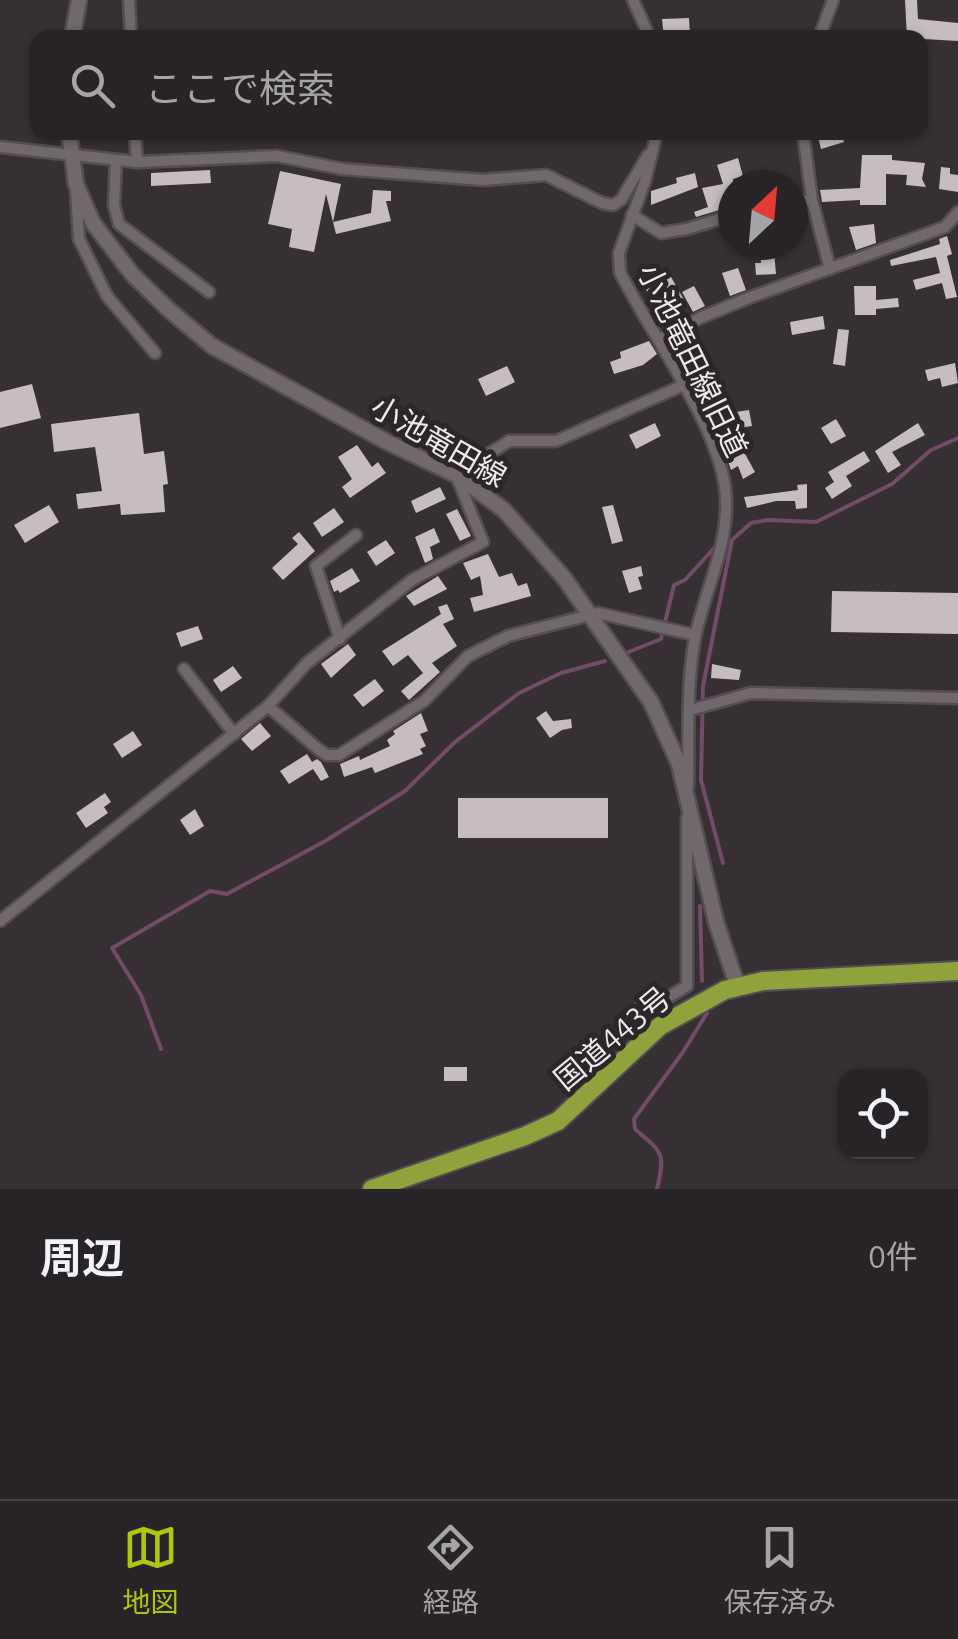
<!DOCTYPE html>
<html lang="ja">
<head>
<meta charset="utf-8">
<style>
	body { margin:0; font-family:Ubuntu,"Noto Sans JP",sans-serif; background:#342f32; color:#f1f3f6 }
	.controls { position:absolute; right:30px; bottom:30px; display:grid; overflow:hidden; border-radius:20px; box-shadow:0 2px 8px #0004 }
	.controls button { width:90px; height:90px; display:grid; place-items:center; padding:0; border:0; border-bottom:2px solid #444043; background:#282326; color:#f1f3f6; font:50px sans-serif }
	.compass { position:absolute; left:718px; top:170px; width:90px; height:90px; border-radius:50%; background:#282326; box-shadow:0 2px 8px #0004; rotate:26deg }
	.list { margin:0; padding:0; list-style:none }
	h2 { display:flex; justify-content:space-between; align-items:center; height:130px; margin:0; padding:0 40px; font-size:42px }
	h2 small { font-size:32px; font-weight:400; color:#a5a4a7 }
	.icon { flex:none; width:55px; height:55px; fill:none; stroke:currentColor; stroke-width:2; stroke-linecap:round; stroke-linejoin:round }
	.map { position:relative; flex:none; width:958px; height:1189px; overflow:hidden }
	.search { position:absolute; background:#282326; box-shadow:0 2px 8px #0004; left:30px; right:30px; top:30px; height:110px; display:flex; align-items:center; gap:25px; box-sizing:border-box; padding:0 35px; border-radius:20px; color:#a5a4a7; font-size:38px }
	.sheet { height:310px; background:#282326 }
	nav { display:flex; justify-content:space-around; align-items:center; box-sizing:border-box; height:140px; border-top:2px solid #444043; background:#282326; font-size:28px; color:#a5a4a7 }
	nav a { display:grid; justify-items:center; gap:5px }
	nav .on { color:#adc60f }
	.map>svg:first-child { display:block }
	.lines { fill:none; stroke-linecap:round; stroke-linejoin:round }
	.stream { stroke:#714b68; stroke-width:4 }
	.building { fill:#c6bdc3 }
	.street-casing { stroke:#534e51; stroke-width:15 }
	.secondary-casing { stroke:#534e51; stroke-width:19 }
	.highway-casing { stroke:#534e51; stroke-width:22 }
	.street { stroke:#70686d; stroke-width:10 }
	.secondary { stroke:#70686d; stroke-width:14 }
	.highway { stroke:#8fa23c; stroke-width:18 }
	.labels { text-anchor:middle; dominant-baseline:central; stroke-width:10; stroke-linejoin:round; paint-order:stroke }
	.street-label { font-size:30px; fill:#eee9ec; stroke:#2c2529 }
</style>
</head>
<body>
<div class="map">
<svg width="958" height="1189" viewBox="0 0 958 1189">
	<rect width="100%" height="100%" fill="#362f33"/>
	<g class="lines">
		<!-- stream -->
		<g class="stream">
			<polyline points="626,653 661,639 674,585 685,580 716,546"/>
			<polyline points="723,863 701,780 703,686 732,540 751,523 768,520 816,522 892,484 931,450 958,438"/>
			<polyline points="700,906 702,981"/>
			<polyline points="161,1049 141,995 112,948 210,891 227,894 327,840 405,791 455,742 519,693 561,673 605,661"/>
			<path d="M657,1189C666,1151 662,1153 635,1129L634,1119L683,1052L707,1013"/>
		</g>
	</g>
	<!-- building -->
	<g class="building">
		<polygon points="905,0 917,0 918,19 958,23 958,41 907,38"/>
		<polygon points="689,18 690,38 664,38 662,19"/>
		<polygon points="817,132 841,132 844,142 821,149"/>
		<polygon points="862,155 892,155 892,160 925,163 922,179 926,187 906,185 907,175 886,174 886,205 860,205 860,200 822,202 820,190 860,188"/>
		<polygon points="738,158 743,176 733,179 733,206 696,217 694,212 708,207 702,188 723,184 717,165"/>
		<polygon points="941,167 950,168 950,174 958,175 958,192 939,189"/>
		<polygon points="210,170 211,183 151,186 151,173"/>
		<polygon points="280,171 341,184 333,222 371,213 373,190 391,191 391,201 386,201 391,221 336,234 326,194 314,252 289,247 292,229 268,224"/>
		<polygon points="695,173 698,187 651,205 651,191 677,183 676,178"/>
		<polygon points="874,224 876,243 856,250 849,227"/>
		<polygon points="947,236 952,254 947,256 957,297 946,299 942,283 916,290 913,280 940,273 936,257 891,266 890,260 940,244 939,239"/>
		<polygon points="760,251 774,251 776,274 756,275 755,263 761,263"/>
		<polygon points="666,268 684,300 658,311 668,325 662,329 653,314 658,311 642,282"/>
		<polygon points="738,268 746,290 730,296 722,273"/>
		<polygon points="694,286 705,306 693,312 682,292"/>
		<polygon points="854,286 876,286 876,300 898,298 899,307 876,309 876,315 855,315"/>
		<polygon points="823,316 825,329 792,335 790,322"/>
		<polygon points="838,329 849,330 845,366 833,364"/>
		<polygon points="692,332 696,338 680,348 694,371 689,375 671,344"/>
		<polygon points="649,341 657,354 643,365 614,374 610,362 621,358 620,352"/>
		<polygon points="955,363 958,383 942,387 940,378 928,381 925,370"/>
		<polygon points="507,366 515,382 486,396 478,379"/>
		<polygon points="713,376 721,392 704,400 697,384"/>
		<polygon points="32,384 41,418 0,428 0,392"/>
		<polygon points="749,410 752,426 718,431 715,415"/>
		<polygon points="139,413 144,454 164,451 168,484 163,485 165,512 121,515 120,504 78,509 76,494 102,491 95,447 54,452 51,424"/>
		<polygon points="836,419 846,436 831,444 821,428"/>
		<polygon points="655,423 661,436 636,449 629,435"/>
		<polygon points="918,423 925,435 892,452 901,465 888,473 875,451"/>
		<polygon points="357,445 372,467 378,462 386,473 350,498 342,487 352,479 338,457"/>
		<polygon points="864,451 870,461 846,476 852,486 832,499 825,488 834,482 828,472"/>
		<polygon points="744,452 755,472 743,479 738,466 731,470 728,461"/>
		<polygon points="807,484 807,508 796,509 795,501 776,501 747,508 744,497 798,490 797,485"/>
		<polygon points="440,487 446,499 416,513 411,501"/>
		<polygon points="49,505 59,522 25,543 14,525"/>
		<polygon points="613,505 623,541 612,544 602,507"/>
		<polygon points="334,508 344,522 322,537 313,523"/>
		<polygon points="457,509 471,536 460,541 446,514"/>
		<polygon points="434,528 440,542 430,547 433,559 425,563 415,537"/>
		<polygon points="299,532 315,551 283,580 272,568 298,544 292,538"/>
		<polygon points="386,540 395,553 376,566 367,552"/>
		<polygon points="488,554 499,577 512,573 518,586 527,583 531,596 474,612 470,598 483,595 480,576 471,580 463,563"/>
		<polygon points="641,566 643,576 638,577 642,589 629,593 622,571"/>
		<polygon points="352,568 360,581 340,593 338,590 334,592 330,581"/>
		<polygon points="438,576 447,589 414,606 406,596"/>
		<polygon points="832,591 958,593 958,634 831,632"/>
		<polygon points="447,604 454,619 443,624 457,646 432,663 440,672 409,700 401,691 423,673 408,655 393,666 382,651 441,614 438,607"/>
		<polygon points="198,626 203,639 181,647 176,633"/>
		<polygon points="348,644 356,655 331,678 321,664"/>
		<polygon points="712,664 741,670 739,680 711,678"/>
		<polygon points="233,666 242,678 221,692 213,680"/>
		<polygon points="375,679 384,691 363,707 353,695"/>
		<polygon points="546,711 553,721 571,719 572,728 562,730 550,738 536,718"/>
		<polygon points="421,713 428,731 420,734 426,746 420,749 423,754 375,773 372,767 344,777 340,764 359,756 360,760 390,746 387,740 395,734 393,731"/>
		<polygon points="260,723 271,736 252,751 241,739"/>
		<polygon points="133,731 142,745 122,758 113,744"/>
		<polygon points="307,754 312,762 317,759 321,762 329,777 321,781 313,769 289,784 280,771"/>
		<polygon points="105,793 111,802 104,807 108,813 86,828 76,813"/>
		<rect x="458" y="798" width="150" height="40"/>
		<polygon points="195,809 204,826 190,835 180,820"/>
		<rect x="444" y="1067" width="23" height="14"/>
	</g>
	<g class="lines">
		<!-- street casing -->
		<g class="street-casing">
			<g id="street">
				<polyline points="129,0 131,38"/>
				<polyline points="633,0 650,38"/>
				<polyline points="819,38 833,0"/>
				<polyline points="135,132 137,162"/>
				<path d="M657,132L645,181L619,253L620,272C650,334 724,431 726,499C728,545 706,589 696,633C686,680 689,738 688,786"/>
				<polyline points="803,132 812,200 830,269"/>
				<polyline points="0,147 137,162 277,156 342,169 483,180 546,175 602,203 613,205 621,200 648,155"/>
				<polyline points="116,160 114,205 119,224 209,292"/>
				<polyline points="76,190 79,239 107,296 155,353"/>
				<polyline points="793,202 812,200"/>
				<polyline points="632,215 661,233 687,229 733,215"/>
				<polyline points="659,340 702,317 751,297 945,227 958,212"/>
				<polyline points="340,639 316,566 356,535"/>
				<polyline points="184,669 234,734"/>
				<polyline points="268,706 318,749 327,755 339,755 424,701 468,656 508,636 598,613 695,635"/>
				<polyline points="690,710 751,693 958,698"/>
				<polyline points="0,921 268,706 307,663 412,580 483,542 456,475 509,441 556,441 684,385"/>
				<polyline points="640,1007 654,1006 687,986 687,818"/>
			</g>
		</g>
		<!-- secondary casing -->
		<g class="secondary-casing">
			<g id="secondary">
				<polyline points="72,38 79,0"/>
				<polyline points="69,132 76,184 93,223 132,274 168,309 212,346 387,442 456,475 504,510 564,578 651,702 679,764 716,922 737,985"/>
			</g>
		</g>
		<!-- highway casing -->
		<g class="highway-casing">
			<polyline id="highway" points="372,1189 525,1136 558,1121 660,1026 725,990 763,981 958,971"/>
		</g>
		<!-- street -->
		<use href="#street" class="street"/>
		<!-- secondary -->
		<use href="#secondary" class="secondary"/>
		<!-- highway -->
		<use href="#highway" class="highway"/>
	</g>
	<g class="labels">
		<!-- street labels -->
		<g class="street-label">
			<text transform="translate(693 360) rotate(64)">小池竜田線旧道</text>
			<text transform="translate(439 441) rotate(30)">小池竜田線</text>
			<text transform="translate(612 1038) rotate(-40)">国道443号</text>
		</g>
	</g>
</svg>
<div class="controls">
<button><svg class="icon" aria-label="locate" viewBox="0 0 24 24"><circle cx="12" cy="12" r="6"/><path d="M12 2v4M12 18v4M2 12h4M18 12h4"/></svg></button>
</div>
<svg class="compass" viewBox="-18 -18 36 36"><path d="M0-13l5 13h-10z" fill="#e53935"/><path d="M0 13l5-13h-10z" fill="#a5a4a7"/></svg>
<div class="search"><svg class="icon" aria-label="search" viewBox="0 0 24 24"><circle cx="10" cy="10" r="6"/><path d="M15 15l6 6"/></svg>ここで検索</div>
</div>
<section class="sheet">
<h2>周辺<small>0件</small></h2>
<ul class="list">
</ul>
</section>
<nav>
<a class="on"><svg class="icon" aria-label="map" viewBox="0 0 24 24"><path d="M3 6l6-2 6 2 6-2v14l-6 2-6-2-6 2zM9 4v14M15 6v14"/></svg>地図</a>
<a><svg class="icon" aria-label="directions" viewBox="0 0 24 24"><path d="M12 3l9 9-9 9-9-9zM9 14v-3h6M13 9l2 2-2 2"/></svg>経路</a>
<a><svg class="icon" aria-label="saved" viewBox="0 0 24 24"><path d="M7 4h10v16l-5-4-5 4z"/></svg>保存済み</a>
</nav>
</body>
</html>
